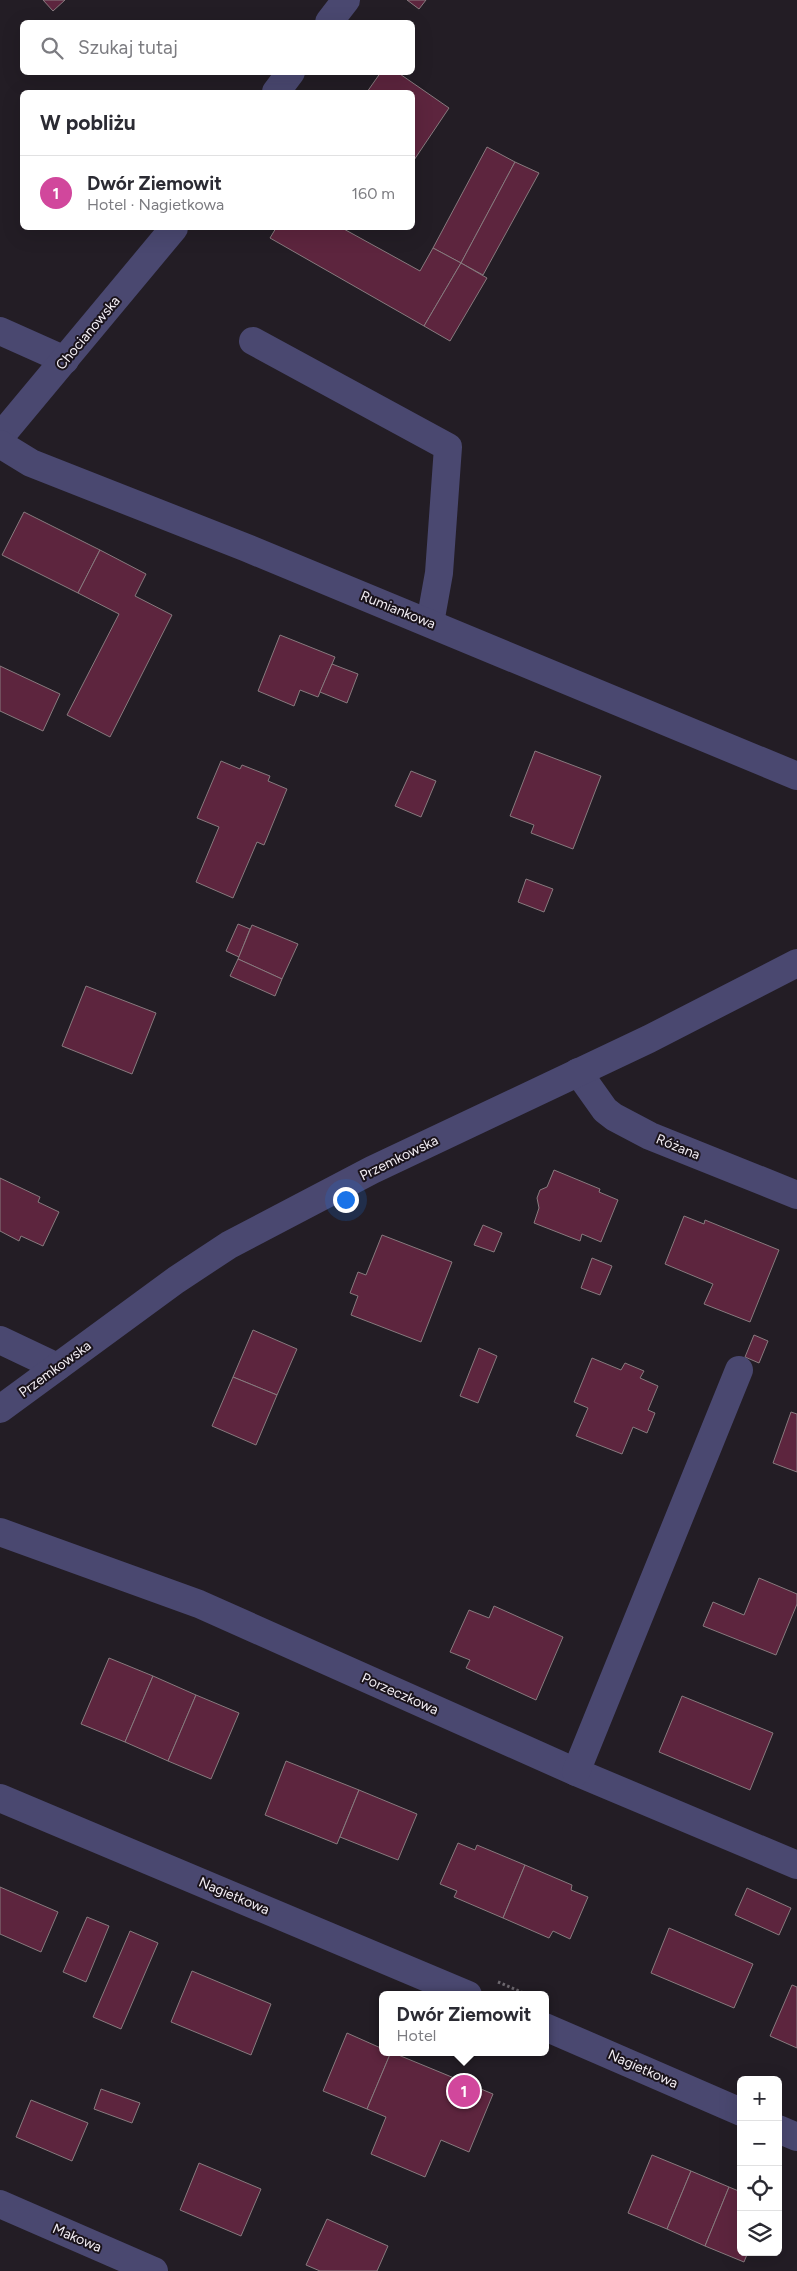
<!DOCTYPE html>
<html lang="pl">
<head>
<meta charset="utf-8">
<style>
	body { margin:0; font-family:Figtree,sans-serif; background:#f2f2f3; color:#2b2b33 }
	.controls { position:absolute; right:15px; bottom:15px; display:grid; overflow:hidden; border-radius:8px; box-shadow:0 5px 20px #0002 }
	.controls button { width:45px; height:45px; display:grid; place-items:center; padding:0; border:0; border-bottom:1px solid #e1e1e2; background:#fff; color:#2b2b33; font:25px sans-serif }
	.you { position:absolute; left:345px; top:1199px; width:18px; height:18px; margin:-12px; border:4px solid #fff; border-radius:50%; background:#1a73e8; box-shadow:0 0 0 8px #1a73e833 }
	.badge { display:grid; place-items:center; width:32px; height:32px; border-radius:50%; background:#0f766e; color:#fff; font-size:16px; font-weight:700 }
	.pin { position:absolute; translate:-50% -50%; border:2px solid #fff; box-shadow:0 1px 5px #0006 }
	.popup { position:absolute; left:379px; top:1991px; width:170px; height:65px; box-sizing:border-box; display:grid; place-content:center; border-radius:8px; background:#fff; filter:drop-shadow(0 1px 4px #0005); font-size:16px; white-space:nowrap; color:#7c7c81 }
	.popup b { font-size:19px; color:#2b2b33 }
	.popup::after { content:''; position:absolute; left:50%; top:100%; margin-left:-10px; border:10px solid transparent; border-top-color:#fff }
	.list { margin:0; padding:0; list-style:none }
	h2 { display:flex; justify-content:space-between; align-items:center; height:65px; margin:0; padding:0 20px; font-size:21px }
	h2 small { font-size:16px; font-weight:400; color:#7c7c81 }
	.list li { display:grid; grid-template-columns:32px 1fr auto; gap:15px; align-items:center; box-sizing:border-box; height:75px; padding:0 20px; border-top:1px solid #e1e1e2 }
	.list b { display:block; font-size:19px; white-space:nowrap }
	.list p { margin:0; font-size:16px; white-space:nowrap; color:#7c7c81 }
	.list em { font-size:16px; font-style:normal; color:#7c7c81 }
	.icon { flex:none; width:28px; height:28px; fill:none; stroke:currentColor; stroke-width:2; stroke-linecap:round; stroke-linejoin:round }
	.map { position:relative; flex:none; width:797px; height:2271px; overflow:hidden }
	.search { position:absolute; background:#fff; box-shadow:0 5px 20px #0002; left:20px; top:20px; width:395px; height:55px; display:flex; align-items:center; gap:12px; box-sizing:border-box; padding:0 18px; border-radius:8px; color:#7c7c81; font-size:19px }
	.panel { position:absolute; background:#fff; box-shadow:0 5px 20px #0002; left:20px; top:90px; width:395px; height:140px; border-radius:8px }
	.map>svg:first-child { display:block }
	.building { fill:#5d253e; stroke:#877a7e }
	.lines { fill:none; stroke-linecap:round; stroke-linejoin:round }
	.path { stroke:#6e6970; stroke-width:3; stroke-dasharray:2.5 2.5; stroke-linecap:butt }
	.minor { stroke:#4a4870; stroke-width:28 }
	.labels { text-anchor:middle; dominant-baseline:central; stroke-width:4; stroke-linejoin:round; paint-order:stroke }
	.street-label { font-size:14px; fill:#f3eef4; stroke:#1a131b }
</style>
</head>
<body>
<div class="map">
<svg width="797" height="2271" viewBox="0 0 797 2271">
	<rect width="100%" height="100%" fill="#231d25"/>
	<!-- building -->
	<g class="building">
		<polygon points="43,0 65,0 53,11"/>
		<polygon points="407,0 426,0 419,9"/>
		<polygon points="381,72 397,72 449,108 412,163 412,92 367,92"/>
		<polygon points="487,147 515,162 461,263 433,248"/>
		<polygon points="515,162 539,173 483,275 461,263"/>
		<polygon points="276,228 342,228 420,271 433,248 461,263 424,326 270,238"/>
		<polygon points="461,263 487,278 450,341 424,326"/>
		<polygon points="24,512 100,550 78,593 2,555"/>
		<polygon points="100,550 146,574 135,596 172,615 110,737 67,715 119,614 78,593"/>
		<polygon points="280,635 335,657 318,697 300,690 294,706 258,691"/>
		<polygon points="332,664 358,674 347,703 320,692"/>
		<polygon points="0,666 60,694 43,731 0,711"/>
		<polygon points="535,751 601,776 573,849 531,833 534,825 510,816"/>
		<polygon points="221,761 240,769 242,765 270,776 268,781 287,789 264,845 257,842 233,898 196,882 219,827 197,818"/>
		<polygon points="411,771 436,781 421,817 395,806"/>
		<polygon points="526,879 553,889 544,912 518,902"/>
		<polygon points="238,924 250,929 239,957 226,951"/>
		<polygon points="252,925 298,944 282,979 238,959"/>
		<polygon points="238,959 282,979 275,996 230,976"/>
		<polygon points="86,986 156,1013 132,1074 62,1046"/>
		<polygon points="554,1170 600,1189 599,1192 618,1200 601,1242 582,1234 580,1241 534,1223 539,1208 537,1198 540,1190 547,1187"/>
		<polygon points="0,1178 40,1197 38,1202 59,1212 43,1246 21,1236 19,1241 0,1231"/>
		<polygon points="684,1216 704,1224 705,1220 779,1250 750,1322 704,1304 713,1284 665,1264"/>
		<polygon points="483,1225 502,1233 494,1252 474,1245"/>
		<polygon points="382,1235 452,1262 421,1342 351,1315 358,1296 350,1293 358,1272 366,1275"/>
		<polygon points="592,1258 612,1266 600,1295 581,1288"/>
		<polygon points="253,1330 297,1349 277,1395 233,1377"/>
		<polygon points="754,1335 768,1341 759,1363 745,1357"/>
		<polygon points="479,1348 497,1356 478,1403 460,1396"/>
		<polygon points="592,1358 621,1370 625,1363 644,1371 640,1378 658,1386 648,1410 655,1413 647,1433 633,1427 622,1454 576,1436 588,1408 574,1402"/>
		<polygon points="233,1377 277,1395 256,1445 212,1426"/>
		<polygon points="791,1412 797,1414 797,1472 773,1463"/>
		<polygon points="759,1578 797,1594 797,1604 776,1655 703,1626 713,1602 744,1615"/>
		<polygon points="494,1606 563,1637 536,1700 466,1668 470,1660 450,1652 469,1610 489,1618"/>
		<polygon points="109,1658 153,1676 125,1742 81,1724"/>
		<polygon points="153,1676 196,1695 168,1761 125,1742"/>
		<polygon points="196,1695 239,1713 211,1779 168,1761"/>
		<polygon points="682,1696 773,1733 750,1790 659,1752"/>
		<polygon points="286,1761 359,1790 337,1844 265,1815"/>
		<polygon points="359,1790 417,1814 398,1860 340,1837"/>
		<polygon points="458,1843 475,1850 477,1845 525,1865 503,1918 454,1897 457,1891 440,1884"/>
		<polygon points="525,1865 572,1885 571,1890 588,1897 570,1939 553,1931 549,1938 503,1918"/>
		<polygon points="0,1887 58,1912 41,1952 0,1934"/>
		<polygon points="747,1888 791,1908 779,1935 735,1915"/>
		<polygon points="87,1917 109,1926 86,1982 63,1972"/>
		<polygon points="669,1928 753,1964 734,2008 651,1973"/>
		<polygon points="130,1931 158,1943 121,2029 93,2017"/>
		<polygon points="192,1971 271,2004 251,2055 171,2022"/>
		<polygon points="792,1985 797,1987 797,2048 770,2036"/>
		<polygon points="347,2033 383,2049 383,2052 391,2052 367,2109 323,2091"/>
		<polygon points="391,2052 493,2094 469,2152 441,2140 425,2177 371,2154 386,2117 367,2109"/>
		<polygon points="101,2089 140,2103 132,2123 94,2109"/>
		<polygon points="31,2100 88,2123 72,2161 16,2137"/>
		<polygon points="652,2155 691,2171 667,2229 628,2213"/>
		<polygon points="199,2163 261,2189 241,2236 180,2210"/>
		<polygon points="691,2171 729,2187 705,2246 667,2229"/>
		<polygon points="729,2187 741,2192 741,2252 748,2252 744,2262 705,2246"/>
		<polygon points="327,2219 388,2246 377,2271 320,2271 306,2265"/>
	</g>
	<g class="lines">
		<!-- path -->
		<polyline class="path" points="498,1982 528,1995"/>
		<!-- minor -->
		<g class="minor">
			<polyline points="329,22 346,0"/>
			<polyline points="276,92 291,72"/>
			<polyline points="0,331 65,360"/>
			<polyline points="253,341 448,447 439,573 430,623"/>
			<polyline points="0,437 174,228"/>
			<polyline points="0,444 31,463 247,548 797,776"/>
			<polyline points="578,1072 605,1110 614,1117 650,1136 797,1195"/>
			<polyline points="0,1340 57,1367"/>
			<polyline points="0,1409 176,1280 229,1245 372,1170 649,1039 797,963"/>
			<polyline points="0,1532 199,1604 576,1772 797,1865"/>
			<polyline points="576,1772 739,1370"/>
			<polyline points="0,1798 468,1995"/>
			<polyline points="545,2027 741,2112"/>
			<polyline points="778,2129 797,2137"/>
			<polyline points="0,2204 154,2271"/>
		</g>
	</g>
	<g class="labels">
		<!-- street labels -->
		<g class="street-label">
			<text transform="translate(88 333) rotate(-50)">Chocianowska</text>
			<text transform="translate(398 610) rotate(22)">Rumiankowa</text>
			<text transform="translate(678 1147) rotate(22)">Różana</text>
			<text transform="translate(399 1158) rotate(-26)">Przemkowska</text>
			<text transform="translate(55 1369) rotate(-36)">Przemkowska</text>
			<text transform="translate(400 1694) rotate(24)">Porzeczkowa</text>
			<text transform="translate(234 1896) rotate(23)">Nagietkowa</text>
			<text transform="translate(643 2069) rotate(24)">Nagietkowa</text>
			<text transform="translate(77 2238) rotate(23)">Makowa</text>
		</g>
	</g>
</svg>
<div class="controls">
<button>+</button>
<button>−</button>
<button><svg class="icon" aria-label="locate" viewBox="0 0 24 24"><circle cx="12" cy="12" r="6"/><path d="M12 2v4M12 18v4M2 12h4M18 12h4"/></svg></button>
<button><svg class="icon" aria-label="layers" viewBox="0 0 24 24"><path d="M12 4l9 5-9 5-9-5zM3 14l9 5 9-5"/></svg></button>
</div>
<div class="you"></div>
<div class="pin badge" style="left:464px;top:2091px;background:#d1479c">1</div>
<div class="popup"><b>Dwór Ziemowit</b>Hotel</div>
<div class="search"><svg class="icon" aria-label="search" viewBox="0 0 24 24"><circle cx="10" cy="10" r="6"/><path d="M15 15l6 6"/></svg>Szukaj tutaj</div>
<section class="panel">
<h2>W pobliżu<small></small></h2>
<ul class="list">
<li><span class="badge" style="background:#d1479c">1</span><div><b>Dwór Ziemowit</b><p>Hotel · Nagietkowa</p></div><em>160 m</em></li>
</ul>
</section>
</div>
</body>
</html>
